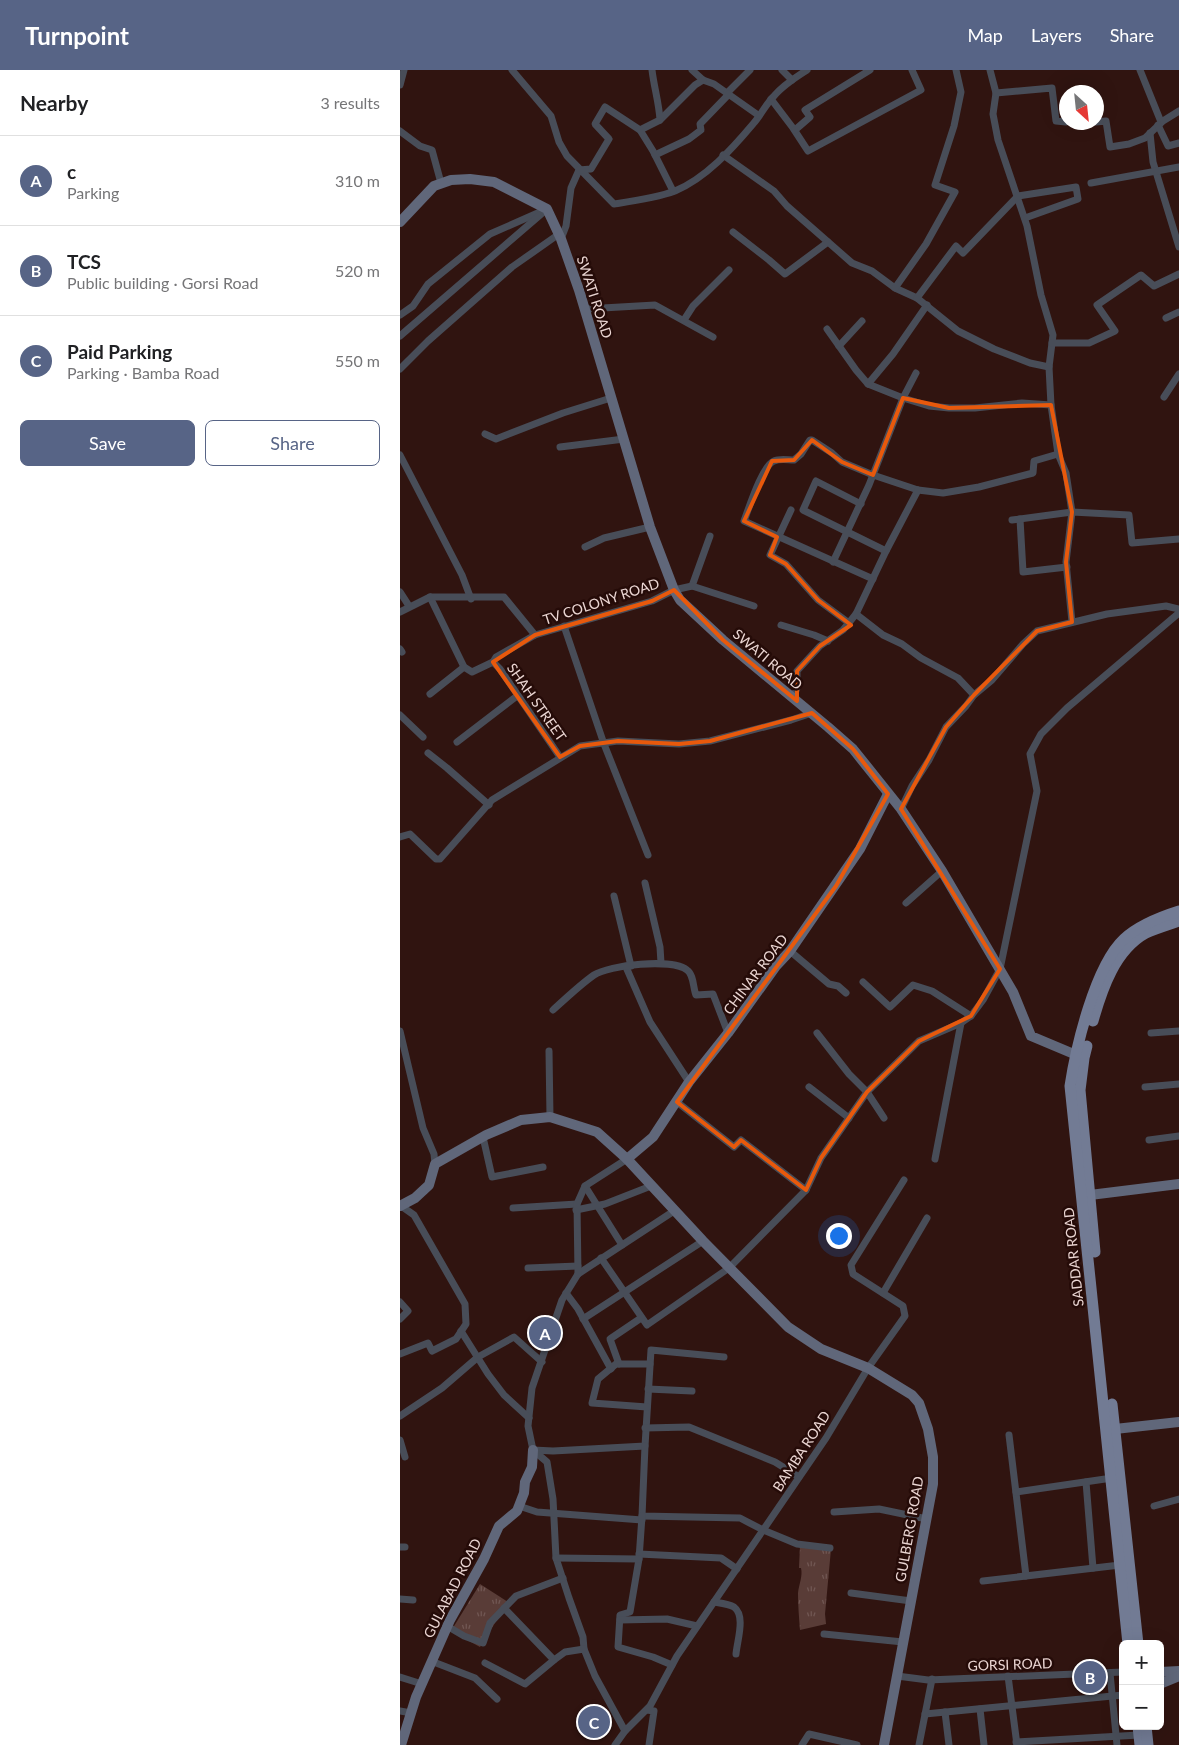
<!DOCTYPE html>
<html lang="en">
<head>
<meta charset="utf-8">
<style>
	body { margin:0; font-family:Lato,sans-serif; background:#f2f2f2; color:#202124 }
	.controls { position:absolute; right:15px; bottom:15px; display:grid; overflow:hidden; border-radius:8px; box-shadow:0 5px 20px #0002 }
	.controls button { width:45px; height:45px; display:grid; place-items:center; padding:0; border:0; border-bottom:1px solid #e0e0e0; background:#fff; color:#202124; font:25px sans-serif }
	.compass { position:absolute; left:659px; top:15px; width:45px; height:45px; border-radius:50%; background:#fff; box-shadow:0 5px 20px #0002; rotate:153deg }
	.you { position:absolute; left:438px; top:1165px; width:18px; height:18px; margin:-12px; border:4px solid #fff; border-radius:50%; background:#1a73e8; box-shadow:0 0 0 8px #1a73e833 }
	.badge { display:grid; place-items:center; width:32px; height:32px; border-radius:50%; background:#576486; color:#fff; font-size:16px; font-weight:700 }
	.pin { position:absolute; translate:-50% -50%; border:2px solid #fff; box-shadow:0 1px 5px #0006 }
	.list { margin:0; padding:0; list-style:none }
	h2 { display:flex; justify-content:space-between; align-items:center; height:65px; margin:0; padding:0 20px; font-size:21px }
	h2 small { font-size:16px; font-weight:400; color:#757577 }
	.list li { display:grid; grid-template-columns:32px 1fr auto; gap:15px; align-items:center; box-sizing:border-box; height:90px; padding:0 20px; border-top:1px solid #e0e0e0 }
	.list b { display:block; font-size:19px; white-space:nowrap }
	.list p { margin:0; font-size:16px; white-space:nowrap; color:#757577 }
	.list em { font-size:16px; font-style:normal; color:#757577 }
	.actions { display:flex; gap:10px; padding:15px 20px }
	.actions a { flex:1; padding:11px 0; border:1px solid #576486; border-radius:8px; text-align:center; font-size:18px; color:#576486 }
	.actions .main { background:#576486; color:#fff }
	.map { position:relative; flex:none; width:779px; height:1675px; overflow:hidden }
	header { display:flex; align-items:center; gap:30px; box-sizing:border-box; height:70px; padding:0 25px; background:#576486; color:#fff }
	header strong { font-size:24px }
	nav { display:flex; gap:28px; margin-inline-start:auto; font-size:18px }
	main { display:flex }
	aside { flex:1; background:#fff }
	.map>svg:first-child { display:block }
	.grass { fill:url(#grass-tufts) }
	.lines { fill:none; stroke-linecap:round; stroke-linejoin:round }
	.street { stroke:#484d58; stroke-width:7 }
	.secondary { stroke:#60677a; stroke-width:10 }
	.primary { stroke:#727b94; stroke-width:11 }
	.marked { fill:none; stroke:#e8590c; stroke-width:4; stroke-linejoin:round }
	.labels { text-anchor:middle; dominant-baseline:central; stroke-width:5; stroke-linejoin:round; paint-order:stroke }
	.street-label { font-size:14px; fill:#ebd6d3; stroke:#250b08 }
</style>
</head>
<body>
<header>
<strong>Turnpoint</strong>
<nav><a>Map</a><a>Layers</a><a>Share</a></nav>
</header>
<main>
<aside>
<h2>Nearby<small>3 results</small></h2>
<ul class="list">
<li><span class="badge">A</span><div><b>c</b><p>Parking</p></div><em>310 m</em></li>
<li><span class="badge">B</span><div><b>TCS</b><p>Public building · Gorsi Road</p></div><em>520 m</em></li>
<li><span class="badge">C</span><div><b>Paid Parking</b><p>Parking · Bamba Road</p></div><em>550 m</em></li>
</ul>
<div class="actions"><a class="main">Save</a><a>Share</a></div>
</aside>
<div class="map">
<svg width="779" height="1675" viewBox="0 0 779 1675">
	<defs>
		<pattern id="grass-tufts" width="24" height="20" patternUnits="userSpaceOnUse" patternTransform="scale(1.25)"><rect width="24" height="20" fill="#593c37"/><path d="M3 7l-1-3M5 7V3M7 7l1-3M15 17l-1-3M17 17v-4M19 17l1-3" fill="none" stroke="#715753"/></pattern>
	</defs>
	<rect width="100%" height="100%" fill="#301410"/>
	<!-- grass -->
	<g class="grass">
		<path d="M400,1476L431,1479L425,1544L426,1554L400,1560C399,1548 398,1535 398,1523C399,1514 403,1506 401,1498H399Z"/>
		<polygon points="80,1514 108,1532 80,1577 51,1561"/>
	</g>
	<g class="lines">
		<!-- street -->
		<g class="street">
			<path d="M112,0L151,46L159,72L167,86L214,134C234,131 256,128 275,121C306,108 332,79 353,54C361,45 366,34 374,26C383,15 396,7 407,0"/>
			<polyline points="292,0 303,10 314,14 358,45"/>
			<polyline points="382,0 392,10"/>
			<polyline points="590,0 596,23 593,44 598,70 627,156 641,225 653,265 649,297 651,335 658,384 666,403 672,442 666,492 672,552"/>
			<polyline points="740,0 761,52"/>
			<polyline points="0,15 4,0"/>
			<polyline points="327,23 350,0"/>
			<polyline points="596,23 652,18 656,51 666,52"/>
			<polyline points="371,29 393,58 408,81 521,20 512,0"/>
			<polyline points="260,50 295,15 303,10"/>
			<polyline points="680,52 682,52"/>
			<polyline points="696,52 706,51 710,77 729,74 745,68 763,51 779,41"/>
			<polyline points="758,55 768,76 779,73"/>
			<path d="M240,60L260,50C259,33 254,17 252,0"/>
			<polyline points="395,60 410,47 405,40 470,0"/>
			<polyline points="0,61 20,76 32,80 41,113"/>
			<polyline points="750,63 753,92 779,177"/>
			<polyline points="255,85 289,69 301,60 300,54 329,24"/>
			<polyline points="323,85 374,121 387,136 452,193 472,201 495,218 517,228 558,261 594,279 630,293 649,297"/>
			<polyline points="691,113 779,97"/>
			<polyline points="333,162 369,190 385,204 428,172"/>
			<polyline points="161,169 166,156 171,118 179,100 191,99 209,69 195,54 205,37 240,60 253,81 273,121"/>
			<polyline points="495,218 526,174 555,122 535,115 554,56 561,22 556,0"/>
			<polyline points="517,228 556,176 563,183 618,126 676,117 678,129 625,148"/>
			<polyline points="185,239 255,235 313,267"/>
			<polyline points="0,245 13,236 28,214 90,164 140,142"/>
			<polyline points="766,248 779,242"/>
			<polyline points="284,250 293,236 329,200"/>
			<polyline points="427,259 456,300 468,314 503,328 529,336 549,338 575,338 622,333 651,335"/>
			<polyline points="0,266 147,139"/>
			<polyline points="652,273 689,273 715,261 697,235 741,205 754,216 779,204"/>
			<polyline points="439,276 462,251"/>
			<polyline points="0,299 28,271 112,197 159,164"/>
			<polyline points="468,314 493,284 527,235"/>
			<polyline points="764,327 779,304"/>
			<polyline points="85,364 96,369 163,343 211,328"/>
			<polyline points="160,377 224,369"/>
			<polyline points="0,385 62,505 71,529"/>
			<polyline points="461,434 416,411 403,440 486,481"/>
			<polyline points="391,440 370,485 386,494 418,530 449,553"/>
			<polyline points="620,449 623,502 667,497"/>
			<polyline points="612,450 672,442 729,445 732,473 779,469"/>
			<polyline points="185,477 204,468 250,457"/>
			<polyline points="433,492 469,415 503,328 516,303"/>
			<path d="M473,509L344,451C349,438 362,396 374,391C380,388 388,390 394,390L401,384L410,370H412L432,383L442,392L473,405L518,420L543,423L579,417L633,403L634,391L658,384"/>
			<polyline points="292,516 310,466"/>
			<polyline points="0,522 9,536"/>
			<polyline points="30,527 64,597 72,602 93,592 96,587 135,565 252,531 274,520 292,516 354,536"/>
			<polyline points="0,542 30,527 104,527 135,565"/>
			<polyline points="456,544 483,565 502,574 521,588 558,608 574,625"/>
			<polyline points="381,555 414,565 428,571"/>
			<polyline points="164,556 204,674 248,785"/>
			<polyline points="0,579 2,582"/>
			<polyline points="93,592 100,599 160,687"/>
			<polyline points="30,624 64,597"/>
			<polyline points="393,628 397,618 397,601 420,576 443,560 456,544 486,481 518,420"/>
			<polyline points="0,645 23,667"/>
			<polyline points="57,672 117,626"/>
			<polyline points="28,683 47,698 89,735"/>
			<polyline points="501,739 512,716 529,690 546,657 566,636 574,625 592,610 623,574 637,561 707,544 766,536 779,539"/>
			<polyline points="0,767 10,764 36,789 40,789 92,730 180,676 218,671 279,674 310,671 391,650 412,643"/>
			<polyline points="245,813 260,877 261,893"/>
			<polyline points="214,826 231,896"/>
			<polyline points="506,833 542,801"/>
			<polyline points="390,881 429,914 438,916 446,923"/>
			<polyline points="226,897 250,952 289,1012"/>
			<polyline points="463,912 490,937 513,915 532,921 571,946"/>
			<path d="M153,940C165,929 181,914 194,905C209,895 272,888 287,900C294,905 293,918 296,925L313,924L328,963"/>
			<polyline points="0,961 23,1058 34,1084 35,1094"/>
			<polyline points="417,963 449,1004 467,1022 484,1048"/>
			<polyline points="751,963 779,961"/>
			<polyline points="149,981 150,1047"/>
			<polyline points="409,1017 449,1048"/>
			<polyline points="745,1017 779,1014"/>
			<polyline points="277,1032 334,1077 341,1070 406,1120"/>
			<polyline points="83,1067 92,1107 143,1097"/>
			<polyline points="749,1070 779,1066"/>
			<polyline points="535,1089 561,953"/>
			<polyline points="185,1116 222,1175"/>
			<polyline points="113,1138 177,1134"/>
			<polyline points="176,1140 205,1134 251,1116"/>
			<polyline points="274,1141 178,1204 162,1230 132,1318 128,1356 133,1380 153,1381 245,1376 251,1280 324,1287"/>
			<polyline points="201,1188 247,1255 329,1198 406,1120 421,1088 467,1022 519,971 561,953 571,946 583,930 600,899 637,721 630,684 641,664 667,638 779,543"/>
			<polyline points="128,1198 178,1196"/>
			<polyline points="178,1204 177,1134 185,1116 227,1089"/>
			<polyline points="166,1223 178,1239 211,1299"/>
			<polyline points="483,1223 527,1148"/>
			<polyline points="0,1232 8,1241 0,1249"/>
			<polyline points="183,1249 303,1171"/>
			<polyline points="61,1261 88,1304 104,1325 129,1348"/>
			<polyline points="0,1284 28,1273 32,1281 56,1269 66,1254 65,1234 14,1145 1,1136"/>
			<polyline points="219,1294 210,1269 241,1248"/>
			<polyline points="248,1319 292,1321"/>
			<polyline points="247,1337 192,1333 198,1309 216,1294 250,1294"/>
			<polyline points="0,1346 42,1318 78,1287 114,1267 142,1292"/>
			<polyline points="245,1358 289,1357 375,1392 399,1407"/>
			<polyline points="609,1365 626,1506"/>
			<polyline points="0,1370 5,1387"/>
			<polyline points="245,1376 242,1446 340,1448 363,1460 397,1474 430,1478"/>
			<polyline points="133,1380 147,1392 153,1429 156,1488 169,1528 183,1567 184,1579 195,1606 225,1661"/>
			<polyline points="686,1412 693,1498"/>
			<polyline points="616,1422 712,1408"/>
			<polyline points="119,1436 137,1442 242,1450"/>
			<polyline points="754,1436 779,1429"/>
			<polyline points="434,1442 479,1439 527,1449"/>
			<polyline points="242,1446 239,1489 230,1542 220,1545 218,1577 253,1587 272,1595"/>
			<polyline points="0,1477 5,1477"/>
			<polyline points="239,1484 321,1488 337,1499"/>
			<polyline points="156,1488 239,1489"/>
			<polyline points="583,1511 720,1495"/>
			<polyline points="451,1523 511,1531"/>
			<polyline points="0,1529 13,1530"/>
			<path d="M314,1532C320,1533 329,1534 334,1537C346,1546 337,1571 336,1584"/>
			<polyline points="104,1538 154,1590 165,1582 184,1579"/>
			<polyline points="220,1550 267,1549 297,1556"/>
			<polyline points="47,1556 64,1566 83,1573 90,1553 116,1526 163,1508"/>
			<polyline points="424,1564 503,1572"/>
			<polyline points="31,1591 75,1608 97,1629"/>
			<polyline points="85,1593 125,1614 154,1590"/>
			<polyline points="710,1603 717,1675"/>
			<polyline points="497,1606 528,1610 723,1602"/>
			<polyline points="608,1606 617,1675"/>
			<polyline points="0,1607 22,1614"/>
			<polyline points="580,1639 584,1675"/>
			<polyline points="247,1640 254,1641 249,1675"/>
			<polyline points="0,1641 11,1643"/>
			<polyline points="545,1642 549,1675"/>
			<polyline points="525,1644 723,1625"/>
			<polyline points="616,1672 739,1665"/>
			<polyline points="215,1675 225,1661 250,1636 277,1586 426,1368 468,1298 505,1246 503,1236 453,1204 451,1195 504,1110"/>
			<polyline points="402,1675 409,1664 457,1675"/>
			<polyline points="519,1675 532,1609"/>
		</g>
		<!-- secondary -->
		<g class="secondary">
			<polyline points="0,152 34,116 51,110 70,109 94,112 147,139 161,169 179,220 250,457 274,520 280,530 323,570 428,657 453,679 501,739 542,801 613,922 631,966 681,987"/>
			<polyline points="227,1089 253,1067 289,1012 328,963 376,896 390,881 460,779 488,724"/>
			<polyline points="690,1125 779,1114"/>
			<polyline points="0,1136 15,1128 29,1115 35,1094 86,1065 121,1050 150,1047 197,1062 227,1089 303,1171 388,1257 421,1279 468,1298 512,1325 519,1333 528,1359 533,1387 533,1414 484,1675"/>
			<polyline points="715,1359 779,1352"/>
			<polyline points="760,1602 779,1601"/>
			<polyline points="760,1614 779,1606"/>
			<polyline points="1,1675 16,1627 50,1550 84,1489 99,1456 117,1441 124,1423 125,1412 132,1397 133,1380"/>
		</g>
		<!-- primary -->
		<g class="primary">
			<path d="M693,951C702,919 715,880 746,863C757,858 768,855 779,851"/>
			<polyline points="687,976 684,988 680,1020 695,1182"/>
			<polyline points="712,1334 738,1574"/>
			<path d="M728,1574L670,1016C676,977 695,896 724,869C739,855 760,847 779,841"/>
			<polyline points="738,1656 740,1675"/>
			<polyline points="746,1656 748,1675"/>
		</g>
	</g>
	<!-- marked area -->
	<path class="marked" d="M503,328L549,338L651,335L672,442L666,492L672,552L637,561L574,625L546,657L501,739L600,899L571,946L519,971L467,1022L421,1088L406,1120L341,1070L334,1077L277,1032L436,816L488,724L453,679L412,643L310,671L279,674L218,671L180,676L160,687L93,592L135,565L252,531L274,520L323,570L397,631V601L420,576L451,555L418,530L386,494L370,485L377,467L344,451L372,391L394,390L412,370L442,392L473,405Z"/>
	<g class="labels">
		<!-- street labels -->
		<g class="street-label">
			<text transform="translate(195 227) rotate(72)">SWATI ROAD</text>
			<text transform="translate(201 531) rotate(-18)">TV COLONY ROAD</text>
			<text transform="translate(368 589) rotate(40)">SWATI ROAD</text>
			<text transform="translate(137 632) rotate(55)">SHAH STREET</text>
			<text transform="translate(355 904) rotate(-53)">CHINAR ROAD</text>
			<text transform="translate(673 1187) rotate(-96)">SADDAR ROAD</text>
			<text transform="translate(401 1381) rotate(-57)">BAMBA ROAD</text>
			<text transform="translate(509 1459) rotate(-80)">GULBERG ROAD</text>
			<text transform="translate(52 1518) rotate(-63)">GULABAD ROAD</text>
			<text transform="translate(610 1594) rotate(-2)">GORSI ROAD</text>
		</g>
	</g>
</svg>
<div class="controls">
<button>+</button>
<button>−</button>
</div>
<svg class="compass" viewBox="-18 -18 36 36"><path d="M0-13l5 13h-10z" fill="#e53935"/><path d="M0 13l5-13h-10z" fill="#757577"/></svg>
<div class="you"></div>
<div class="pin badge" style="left:145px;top:1263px">A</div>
<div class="pin badge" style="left:690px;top:1607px">B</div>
<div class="pin badge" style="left:194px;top:1652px">C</div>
</div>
</main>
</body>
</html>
